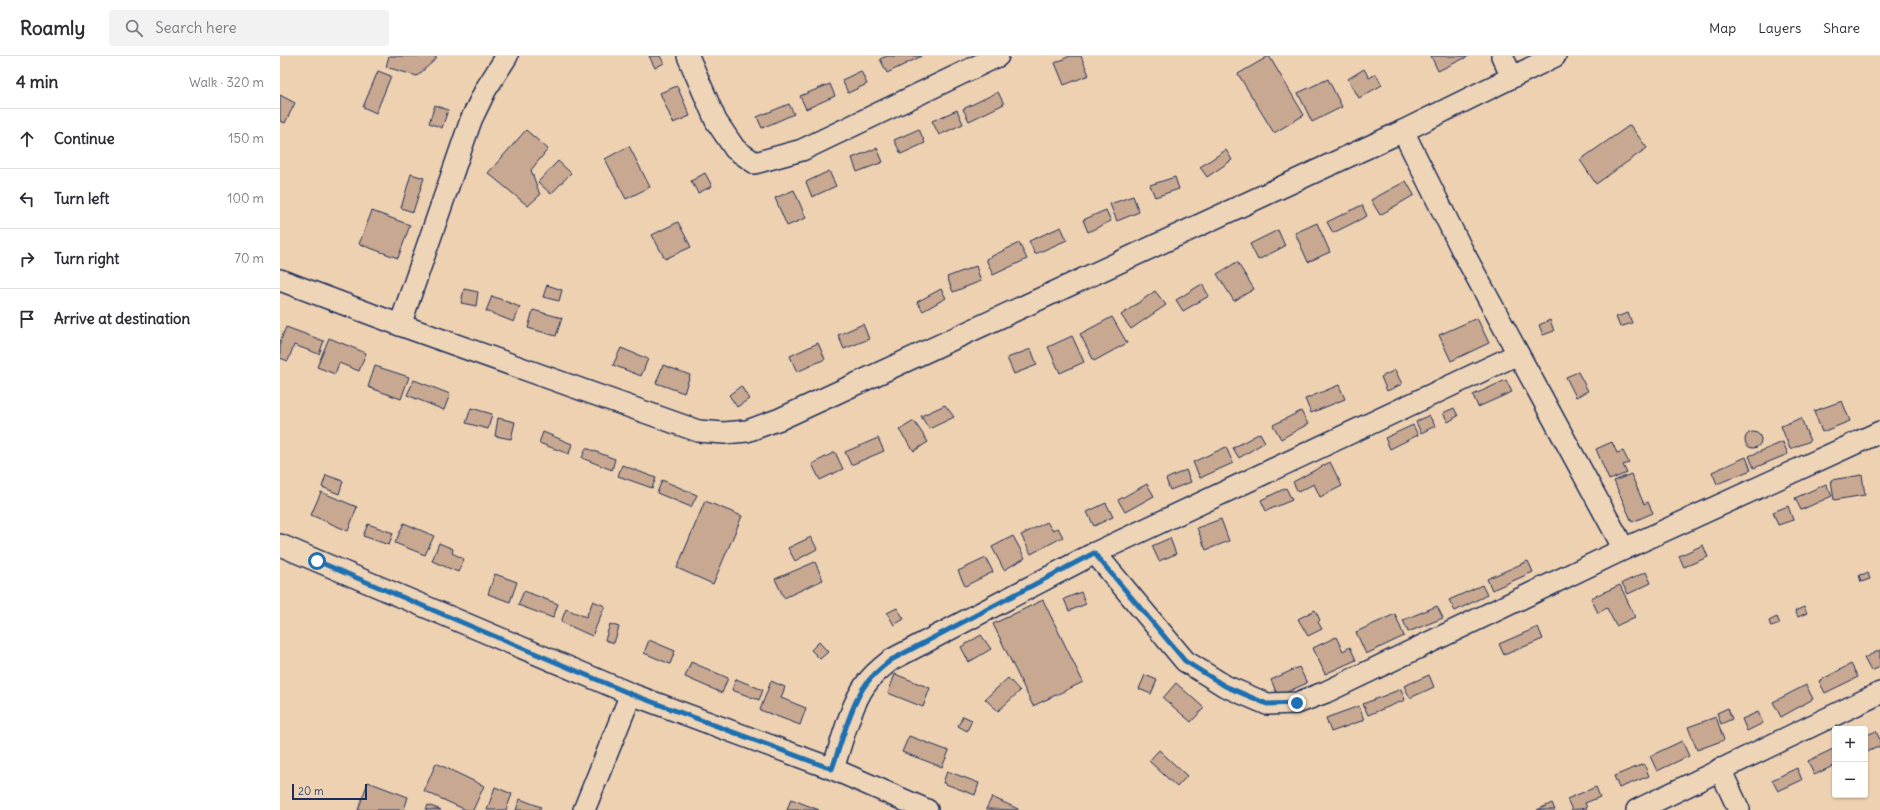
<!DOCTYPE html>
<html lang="en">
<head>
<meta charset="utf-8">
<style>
	body { margin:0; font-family:Delius,sans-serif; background:#f2f2f3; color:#2b2b33 }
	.controls { position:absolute; right:12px; bottom:12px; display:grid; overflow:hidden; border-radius:4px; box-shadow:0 1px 3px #0004 }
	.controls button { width:36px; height:36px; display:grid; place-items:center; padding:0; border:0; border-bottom:1px solid #e1e1e2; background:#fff; color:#2b2b33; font:20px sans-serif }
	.scale { position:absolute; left:12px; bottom:10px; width:75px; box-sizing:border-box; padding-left:4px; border:2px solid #1b2f5e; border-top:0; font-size:11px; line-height:14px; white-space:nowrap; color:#1b2f5e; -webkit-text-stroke:3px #efd5b7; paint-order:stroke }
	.stop { position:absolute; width:12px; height:12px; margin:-9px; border:3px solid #1f6fb2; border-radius:50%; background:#fff }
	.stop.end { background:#1f6fb2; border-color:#fff; box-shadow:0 1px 4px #0008 }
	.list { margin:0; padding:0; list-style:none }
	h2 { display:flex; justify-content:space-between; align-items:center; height:52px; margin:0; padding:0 16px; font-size:17px }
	h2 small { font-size:13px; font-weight:400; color:#7c7c81 }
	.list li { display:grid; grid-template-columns:26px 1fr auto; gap:12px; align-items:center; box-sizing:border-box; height:60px; padding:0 16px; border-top:1px solid #e1e1e2 }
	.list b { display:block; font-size:15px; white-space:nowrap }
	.list em { font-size:13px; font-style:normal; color:#7c7c81 }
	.icon { flex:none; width:22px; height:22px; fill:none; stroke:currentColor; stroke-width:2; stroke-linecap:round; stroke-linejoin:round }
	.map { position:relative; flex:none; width:1600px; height:754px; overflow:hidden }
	header { display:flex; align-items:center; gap:24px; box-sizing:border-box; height:56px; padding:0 20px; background:#fff; border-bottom:1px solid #e1e1e2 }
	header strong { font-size:19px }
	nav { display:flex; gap:22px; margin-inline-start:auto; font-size:14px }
	.search { width:280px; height:36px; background:#f2f2f3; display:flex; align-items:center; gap:10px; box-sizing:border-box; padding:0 14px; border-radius:4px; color:#7c7c81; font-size:15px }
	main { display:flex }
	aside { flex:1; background:#fff }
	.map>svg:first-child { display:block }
	.building { fill:#c8a890; stroke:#1b2f5e }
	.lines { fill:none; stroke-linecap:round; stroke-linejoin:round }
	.street-casing { stroke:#1b2f5e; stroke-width:24 }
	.street { stroke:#efd5b7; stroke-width:21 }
	.route { stroke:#1f6fb2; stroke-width:5 }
</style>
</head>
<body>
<header>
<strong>Roamly</strong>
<div class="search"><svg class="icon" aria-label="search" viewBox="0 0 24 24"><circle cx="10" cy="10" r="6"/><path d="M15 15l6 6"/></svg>Search here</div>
<nav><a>Map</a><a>Layers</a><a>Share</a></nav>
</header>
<main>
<aside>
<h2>4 min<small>Walk · 320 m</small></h2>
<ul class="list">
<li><svg class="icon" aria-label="ahead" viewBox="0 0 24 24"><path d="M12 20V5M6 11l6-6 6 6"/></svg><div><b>Continue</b></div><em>150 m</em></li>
<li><svg class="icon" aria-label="left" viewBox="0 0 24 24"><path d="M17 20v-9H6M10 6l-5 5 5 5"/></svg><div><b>Turn left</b></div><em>100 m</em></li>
<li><svg class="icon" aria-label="right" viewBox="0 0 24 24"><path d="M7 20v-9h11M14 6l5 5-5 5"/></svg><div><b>Turn right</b></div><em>70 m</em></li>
<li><svg class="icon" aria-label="arrive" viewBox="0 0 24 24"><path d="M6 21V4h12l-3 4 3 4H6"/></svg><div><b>Arrive at destination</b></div></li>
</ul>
</aside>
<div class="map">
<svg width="1600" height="754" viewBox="0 0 1600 754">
	<rect width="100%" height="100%" fill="#eed1b1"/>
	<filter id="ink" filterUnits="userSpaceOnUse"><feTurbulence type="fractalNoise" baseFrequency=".025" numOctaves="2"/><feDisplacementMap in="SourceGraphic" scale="8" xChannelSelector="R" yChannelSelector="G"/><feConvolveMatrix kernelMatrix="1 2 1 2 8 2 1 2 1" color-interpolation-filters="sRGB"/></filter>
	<g filter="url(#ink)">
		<!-- building -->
		<g class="building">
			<polygon points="109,0 156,0 156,3 137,20 106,11"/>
			<polygon points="369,0 380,0 384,7 375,12"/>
			<polygon points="607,0 642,0 607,17 600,3"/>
			<polygon points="790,0 801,0 809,19 784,29 775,7"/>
			<polygon points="989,0 1024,59 994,77 958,18"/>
			<polygon points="1151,0 1189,0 1158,15"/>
			<polygon points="1084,13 1089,22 1096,18 1102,29 1079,42 1068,23"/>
			<polygon points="98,15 111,20 96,57 83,51"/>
			<polygon points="581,15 587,28 568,37 562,24"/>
			<polygon points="1048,23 1062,51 1032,66 1018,37"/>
			<polygon points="550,28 555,40 526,53 520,40"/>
			<polygon points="397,30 410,60 393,67 380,37"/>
			<polygon points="718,36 724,48 689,65 683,53"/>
			<polygon points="0,39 15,47 5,67 0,65"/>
			<polygon points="509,48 514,58 482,72 477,61"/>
			<polygon points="155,49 168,54 162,72 149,67"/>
			<polygon points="677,54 683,68 659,79 652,65"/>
			<polygon points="1350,69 1367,92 1316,128 1300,104"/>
			<polygon points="639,73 645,87 621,98 614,84"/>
			<polygon points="246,74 268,93 251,114 260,139 248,150 208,117"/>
			<polygon points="349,90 370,131 346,143 325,103"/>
			<polygon points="597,92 603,106 577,116 572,102"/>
			<polygon points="946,94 952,104 927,121 920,111"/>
			<polygon points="278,105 291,117 271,138 258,126"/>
			<polygon points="549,115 556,130 532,141 526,126"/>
			<polygon points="425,117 432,130 418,137 411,125"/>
			<polygon points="131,118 144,122 133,156 121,152"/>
			<polygon points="895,121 899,133 875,141 870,129"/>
			<polygon points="1126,125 1134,139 1100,159 1091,144"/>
			<polygon points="514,134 526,162 507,170 495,142"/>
			<polygon points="853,140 859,156 837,165 830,148"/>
			<polygon points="1082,149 1087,160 1053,177 1047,166"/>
			<polygon points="826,154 831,165 808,176 803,164"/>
			<polygon points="92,155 130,169 118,202 79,188"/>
			<polygon points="398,166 411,191 385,203 372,179"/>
			<polygon points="1037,167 1050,196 1028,206 1015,177"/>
			<polygon points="781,171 787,184 755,198 749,185"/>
			<polygon points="998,174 1005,190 978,204 970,188"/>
			<polygon points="739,187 747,203 713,219 706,203"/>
			<polygon points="957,206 974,233 954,245 937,218"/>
			<polygon points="696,210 701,225 673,236 667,221"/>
			<polygon points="922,228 929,240 903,255 896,244"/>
			<polygon points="267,229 282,234 279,245 263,241"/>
			<polygon points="184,233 198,236 196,250 181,247"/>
			<polygon points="661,233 666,242 643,255 637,246"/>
			<polygon points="875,235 886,249 851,273 841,259"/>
			<polygon points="212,240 240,251 234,266 206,255"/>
			<polygon points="253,254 282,262 276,280 248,272"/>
			<polygon points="1348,257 1352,267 1340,271 1336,261"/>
			<polygon points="832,261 847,287 814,305 800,278"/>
			<polygon points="1197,262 1209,287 1171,305 1159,279"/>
			<polygon points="1270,264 1274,275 1263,279 1259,269"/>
			<polygon points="583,268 589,283 564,293 558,279"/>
			<polygon points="6,271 44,285 39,298 14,289 8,305 0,302 0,286"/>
			<polygon points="792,280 804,306 780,317 768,291"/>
			<polygon points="49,282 86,297 79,315 59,307 55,318 37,311"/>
			<polygon points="538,287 545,303 517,316 510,300"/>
			<polygon points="341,292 368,303 361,320 333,309"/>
			<polygon points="751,293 757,309 734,318 727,302"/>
			<polygon points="383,309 410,319 404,337 376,327"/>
			<polygon points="95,310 129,321 121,343 88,331"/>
			<polygon points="1115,314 1122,328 1107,335 1101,321"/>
			<polygon points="1298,316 1308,335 1296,341 1286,321"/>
			<polygon points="134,324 170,338 164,354 127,339"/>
			<polygon points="1226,324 1232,336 1198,351 1193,339"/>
			<polygon points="1059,329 1065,343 1031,357 1025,343"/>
			<polygon points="461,330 469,343 457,351 449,339"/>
			<polygon points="1562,345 1570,365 1542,376 1534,355"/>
			<polygon points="665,349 674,361 649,373 641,360"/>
			<polygon points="191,352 212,358 208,373 186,367"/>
			<polygon points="1174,352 1178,360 1168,366 1163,357"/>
			<polygon points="1021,355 1028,368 1001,383 993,369"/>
			<polygon points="1149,359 1155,370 1141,377 1136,366"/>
			<polygon points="218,362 235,366 231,383 215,380"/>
			<polygon points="1521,362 1530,385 1510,393 1501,370"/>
			<polygon points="634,365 648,386 634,395 619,374"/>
			<polygon points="1133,369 1138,379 1110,393 1105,382"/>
			<polygon points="263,376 292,388 289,398 259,387"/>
			<circle cx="1473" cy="384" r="8"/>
			<polygon points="980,377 985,386 959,402 953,392"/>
			<polygon points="598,382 604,395 571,409 565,396"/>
			<polygon points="1332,386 1337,397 1343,395 1349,407 1343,409 1347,417 1329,424 1316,393"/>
			<polygon points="1503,386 1508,398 1474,412 1469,400"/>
			<polygon points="946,391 953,407 920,422 913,406"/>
			<polygon points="306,392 335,403 332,414 302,402"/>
			<polygon points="555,396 563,413 540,424 532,408"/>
			<polygon points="1466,401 1471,414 1437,428 1432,416"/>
			<polygon points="1050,406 1062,430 1040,441 1034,428 1018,436 1013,426"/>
			<polygon points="342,409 376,422 372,432 338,420"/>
			<polygon points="906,414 911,426 890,434 886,423"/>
			<polygon points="1351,418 1364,448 1368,446 1373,457 1352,466 1334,425"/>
			<polygon points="46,419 63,425 59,438 42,431"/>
			<polygon points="1582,419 1585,439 1554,444 1551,424"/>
			<polygon points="382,424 417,439 411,451 377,437"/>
			<polygon points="867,428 874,440 845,456 838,444"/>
			<polygon points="1546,428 1552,440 1521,454 1515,442"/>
			<polygon points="1006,432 1012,444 986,455 981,444"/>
			<polygon points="41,436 77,451 68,475 31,459"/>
			<polygon points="425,445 462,460 433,528 397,512"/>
			<polygon points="826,447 833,461 814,470 807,456"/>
			<polygon points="1508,450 1513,464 1498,469 1493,456"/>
			<polygon points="941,463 949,485 926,494 917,472"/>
			<polygon points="767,466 772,474 778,472 783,481 751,498 741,479"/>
			<polygon points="124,467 154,480 145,499 115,487"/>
			<polygon points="88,468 113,477 109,489 83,480"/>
			<polygon points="733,480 745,502 724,514 712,491"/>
			<polygon points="531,481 537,493 515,505 508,492"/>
			<polygon points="890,482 896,498 879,505 872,490"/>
			<polygon points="159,487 173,493 172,497 184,503 178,516 152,505"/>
			<polygon points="1423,489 1428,501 1404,511 1399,500"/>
			<polygon points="706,502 713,516 685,530 678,515"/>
			<polygon points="1248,505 1253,516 1212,534 1207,523"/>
			<polygon points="535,506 543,524 504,542 495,523"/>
			<polygon points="1366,516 1371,527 1348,538 1342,527"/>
			<polygon points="1588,517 1590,523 1581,526 1579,519"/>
			<polygon points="215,518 237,526 230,546 208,538"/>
			<polygon points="1202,529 1207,539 1175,555 1169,544"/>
			<polygon points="1340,529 1355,561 1336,570 1327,552 1318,557 1311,542"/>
			<polygon points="244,535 278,548 273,562 238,549"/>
			<polygon points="801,536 806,548 789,555 784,543"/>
			<polygon points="763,544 803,626 753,650 713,568"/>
			<polygon points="313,545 325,550 312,580 281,566 286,553 306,561"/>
			<polygon points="1157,550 1163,562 1128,576 1123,564"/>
			<polygon points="1524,551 1527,557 1518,561 1515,555"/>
			<polygon points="617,552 624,563 614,569 607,557"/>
			<polygon points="1035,554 1040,564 1038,566 1042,573 1028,580 1018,563"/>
			<polygon points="1115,558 1124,580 1086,598 1076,576"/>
			<polygon points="1497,561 1500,568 1491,571 1489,565"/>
			<polygon points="330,568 339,571 334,587 325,584"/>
			<polygon points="1258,571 1263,583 1224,599 1219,588"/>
			<polygon points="701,579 711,593 689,606 681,591"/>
			<polygon points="1056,581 1063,595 1070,591 1076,604 1045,618 1033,592"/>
			<polygon points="369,584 395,595 390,608 364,597"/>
			<polygon points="539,586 548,596 540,603 531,594"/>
			<polygon points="1600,594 1600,611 1591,615 1584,602"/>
			<polygon points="411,606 448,622 442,637 405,621"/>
			<polygon points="1571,608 1578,621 1545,637 1539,625"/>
			<polygon points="1019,611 1027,627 998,640 991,624"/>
			<polygon points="615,618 650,632 643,651 608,637"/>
			<polygon points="865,619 877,624 871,638 859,633"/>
			<polygon points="1149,619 1154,631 1130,642 1124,630"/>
			<polygon points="728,622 740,635 718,655 705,643"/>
			<polygon points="456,623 483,634 479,644 452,634"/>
			<polygon points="491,625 505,631 501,642 526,652 520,669 480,654"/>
			<polygon points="896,627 924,652 911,666 883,642"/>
			<polygon points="1526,629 1533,643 1501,661 1493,646"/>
			<polygon points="1121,633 1125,644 1088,659 1083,648"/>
			<polygon points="1079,650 1084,664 1051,676 1046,662"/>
			<polygon points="1448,652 1452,663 1441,668 1437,657"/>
			<polygon points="1478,656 1483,667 1467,675 1462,663"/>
			<polygon points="683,660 692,664 687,675 678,670"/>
			<polygon points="1436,661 1444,684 1417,694 1408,671"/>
			<polygon points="1596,675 1600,684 1600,690 1585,697 1585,680"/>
			<polygon points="629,680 669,695 662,711 622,696"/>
			<polygon points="1402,685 1409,700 1377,715 1370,700"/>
			<polygon points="1555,692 1555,709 1534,719 1528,705"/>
			<polygon points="879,694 907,720 897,731 869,705"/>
			<polygon points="156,707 204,730 193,754 186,754 144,735"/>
			<polygon points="1364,708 1369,720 1339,732 1334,720"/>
			<polygon points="1517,712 1522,724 1498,735 1492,724"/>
			<polygon points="667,715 699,727 695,739 663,727"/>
			<polygon points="88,726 128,741 124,754 78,754"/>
			<polygon points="215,731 232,738 226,754 207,754"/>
			<polygon points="1316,731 1320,741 1305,747 1307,752 1292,754 1287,743"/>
			<polygon points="712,741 738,753 738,754 706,753"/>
			<polygon points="240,743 261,751 259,754 236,754"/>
			<polygon points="511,743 539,754 507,754"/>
			<polygon points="1272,747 1275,754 1257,754"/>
			<polygon points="148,749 161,754 146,754"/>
		</g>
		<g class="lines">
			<!-- street casing -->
			<g class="street-casing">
				<g id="street">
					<polyline points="408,0 436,65 455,93 475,107 522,94 718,0"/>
					<polyline points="1222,0 1232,21"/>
					<polyline points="1123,75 1182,194 1344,493"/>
					<polyline points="0,224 120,269 418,375 444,377 467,375 500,363 1123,75 1275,0"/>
					<polyline points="120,269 191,64 206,33 227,0"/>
					<polyline points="0,489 351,638 553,713 647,754"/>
					<polyline points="815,497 905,605 945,630 987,648 1017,647 1046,636 1344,493 1600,376"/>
					<path d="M553,713C561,688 571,648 586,628C593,618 602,611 611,604L815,497L1238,298"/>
					<polyline points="1440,713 1459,754"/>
					<polyline points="304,754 351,638"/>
					<polyline points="1357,754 1600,637"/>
				</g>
			</g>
			<!-- street -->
			<use href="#street" class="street"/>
		</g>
	</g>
	<g class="lines" filter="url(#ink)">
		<!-- route -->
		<path class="route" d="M37,505L351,638L552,713C561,688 571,648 586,628C593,618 602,611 611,604L814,497L905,605L945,630L987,648L1017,647"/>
	</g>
</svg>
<div class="controls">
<button>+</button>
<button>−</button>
</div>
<div class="scale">20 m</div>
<div class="stop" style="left:37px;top:505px"></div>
<div class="stop end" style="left:1017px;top:647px"></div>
</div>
</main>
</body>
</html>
